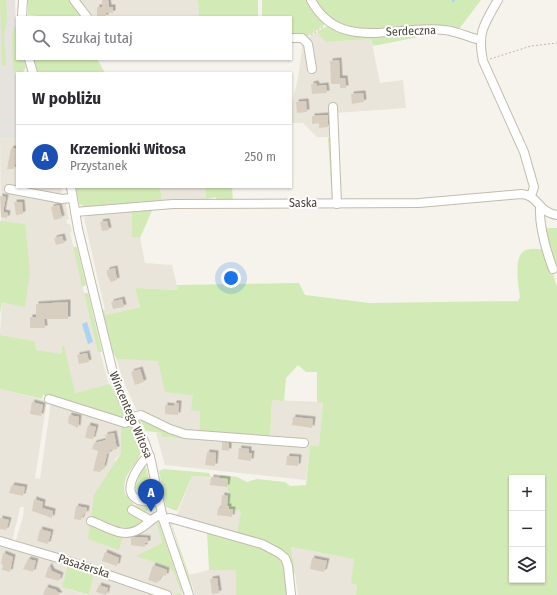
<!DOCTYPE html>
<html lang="pl">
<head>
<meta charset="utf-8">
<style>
	body { margin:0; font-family:"Fira Sans Condensed",sans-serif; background:#f7f7f7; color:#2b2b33 }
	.controls { position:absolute; right:12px; bottom:12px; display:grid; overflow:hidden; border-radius:0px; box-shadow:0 1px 3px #0004 }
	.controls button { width:36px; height:36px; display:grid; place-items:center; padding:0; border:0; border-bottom:1px solid #e1e1e2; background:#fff; color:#2b2b33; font:20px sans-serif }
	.you { position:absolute; left:231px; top:278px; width:14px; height:14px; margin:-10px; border:3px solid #fff; border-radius:50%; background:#1a73e8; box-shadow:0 0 0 6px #1a73e833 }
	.badge { display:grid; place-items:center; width:26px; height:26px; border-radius:50%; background:#fc3f1d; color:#fff; font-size:13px; font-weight:700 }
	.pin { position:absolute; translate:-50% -33px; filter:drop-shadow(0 1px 2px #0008) }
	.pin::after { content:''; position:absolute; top:21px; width:14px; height:12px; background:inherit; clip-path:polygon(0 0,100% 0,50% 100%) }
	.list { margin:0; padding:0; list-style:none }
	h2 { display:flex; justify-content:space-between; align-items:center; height:52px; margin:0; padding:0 16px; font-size:17px }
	h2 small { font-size:13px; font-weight:400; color:#7c7c81 }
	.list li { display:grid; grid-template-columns:26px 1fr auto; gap:12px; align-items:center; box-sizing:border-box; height:64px; padding:0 16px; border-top:1px solid #e1e1e2 }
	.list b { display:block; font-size:15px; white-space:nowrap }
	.list p { margin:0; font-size:13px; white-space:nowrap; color:#7c7c81 }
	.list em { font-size:13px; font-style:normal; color:#7c7c81 }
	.icon { flex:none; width:22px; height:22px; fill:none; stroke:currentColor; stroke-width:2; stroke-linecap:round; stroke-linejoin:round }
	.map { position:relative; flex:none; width:557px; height:595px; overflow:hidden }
	.search { position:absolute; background:#fff; box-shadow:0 1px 3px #0004; left:16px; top:16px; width:276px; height:44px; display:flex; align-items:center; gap:10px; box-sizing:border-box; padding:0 14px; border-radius:0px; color:#7c7c81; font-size:15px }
	.panel { position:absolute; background:#fff; box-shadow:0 1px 3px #0004; left:16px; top:72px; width:276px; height:116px; border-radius:0px }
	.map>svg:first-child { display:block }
	.residential { fill:#eae5da }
	.industrial { fill:#e6e2dd }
	.green { fill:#d2eab5; fill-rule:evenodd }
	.parking { fill:#e5e3e0 }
	.water { fill:#a9d4f2 }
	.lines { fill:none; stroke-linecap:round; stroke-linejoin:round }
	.stream { stroke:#a9d4f2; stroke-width:2 }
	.building { fill:#d8cfc1; filter:url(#shadow) }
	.minor-casing { stroke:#c2bbae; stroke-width:10 }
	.path { stroke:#c4b79f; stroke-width:1; stroke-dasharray:2 2; stroke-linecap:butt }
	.minor { stroke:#fff; stroke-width:8 }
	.labels { text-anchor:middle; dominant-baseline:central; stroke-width:4; stroke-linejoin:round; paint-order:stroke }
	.street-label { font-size:12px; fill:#4b4439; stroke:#fff }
</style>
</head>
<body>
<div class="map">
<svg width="557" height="595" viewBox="0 0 557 595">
	<defs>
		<filter id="shadow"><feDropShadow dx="2.5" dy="-2.5" stdDeviation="0" flood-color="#0004"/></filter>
	</defs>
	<rect width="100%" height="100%" fill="#f6f3ec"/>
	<!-- residential -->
	<g class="residential">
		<polygon points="79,0 198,0 199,17 92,17 87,9"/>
		<polygon points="317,32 327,42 371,39 380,83 403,80 406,108 336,113 336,137 317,137 303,123 291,123 291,107 298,78 303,41"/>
		<polygon points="0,138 17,139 17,187 61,187 62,192 61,196 65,201 69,219 66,220 67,224 70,224 72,231 70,232 83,289 109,385 75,393 62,355 36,350 35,341 0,335 2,302"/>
		<polygon points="160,187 205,187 206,199 162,200"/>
		<polygon points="132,210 132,237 140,238 145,263 172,265 178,290 135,288 140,307 106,315 84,218 90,213 109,214 111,212"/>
		<polygon points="119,359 158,360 193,395 200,411 199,434 173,428 137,411 122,378 117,360"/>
		<polygon points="0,389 47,401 35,478 40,479 51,402 121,424 121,453 115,459 123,535 156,521 162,543 137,556 169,567 173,571 181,594 173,595 121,576 18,543 16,540 23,517 24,507 20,507 12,542 0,538"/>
		<polygon points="272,400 323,402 319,447 310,446 306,480 165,465 156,433 162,433 163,437 228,442 229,439 270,441"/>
		<polygon points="192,476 228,479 227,487 230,496 229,509 241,511 238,535 194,521 176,517"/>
		<polygon points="0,544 60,562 60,565 68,564 62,587 86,595 0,595"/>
		<polygon points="291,547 355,559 351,584 357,585 356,595 298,595"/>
		<polygon points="209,570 237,570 236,594 238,595 195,595 189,575"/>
		<polygon points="94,574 159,595 89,595"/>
	</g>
	<!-- industrial -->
	<polygon class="industrial" points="0,0 15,0 17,59 23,73 17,73 17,139 0,138"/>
	<!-- green -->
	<g class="green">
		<polygon points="0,0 6,0 7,19 4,35 6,65 2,65"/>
		<polygon points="28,0 71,0 78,13 83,14 83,17 46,17 29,15 28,17"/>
		<polygon points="198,0 258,0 258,17 199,17"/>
		<polygon points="262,0 309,0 327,23 305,38 291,36 291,17 262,17"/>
		<polygon points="313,0 481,0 459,29 359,31 338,27"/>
		<polygon points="329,25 337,29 444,32 373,46 371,39 326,42 317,32"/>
		<polygon points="14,27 17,27 17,59 24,59 26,67 23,73 13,71 12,38"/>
		<polygon points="34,59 97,59 105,73 38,73"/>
		<polygon points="332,137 333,199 332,200 328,138"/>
		<polygon points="76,187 160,187 162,200 198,199 197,201 89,208 79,204"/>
		<polygon points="205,187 232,187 233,202 217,202 216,197 206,199"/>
		<polygon points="154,206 140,238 132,237 132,210 111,212 109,214 112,210"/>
		<polygon points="0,221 25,224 30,272 25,307 2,302 0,314"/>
		<polygon points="544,228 557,228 557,270 555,270"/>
		<polygon points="73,247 77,247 86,285 82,287"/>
		<path d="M545,249L557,287V595H356L357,585L351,584L354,559L291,547L295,573L291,572L286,557L176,517L194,521L237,535L241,511L229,509V506H227L228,496H230L227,487L228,479L219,478L221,475L237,477L247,482L257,479L285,482L290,486L306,485L310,446H319L323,403L317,402V372H306L298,365L286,378L284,401L272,400L270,439L199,434L200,411L191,410L193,395L165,392L158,361L119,359L117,360L113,352L103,311L104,309L106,315L140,307L135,288L178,290L177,285L299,283L305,295L370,303L518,301L520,297C519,287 512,255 526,250C531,248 539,249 545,249ZM512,478H542V580H512Z"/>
		<polygon points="88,293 102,352 98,352 84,293"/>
		<polygon points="0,335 35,341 36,350 62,354 62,346 64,346 75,393 110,384 128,420 48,396 43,395 42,399 0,389"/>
		<polygon points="139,418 169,431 229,440 229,442 162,437 162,433 146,431"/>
		<path d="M121,423L132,426C135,433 141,441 141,449C141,464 120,472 125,494L134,505L148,508L146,513L153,516L143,517L145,523L128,532L91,519L94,495L121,453Z"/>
		<polygon points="146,467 151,489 144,497 137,493 135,487 142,468"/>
		<polygon points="164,469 209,473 211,477 192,476 177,511 166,507 159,471"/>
		<polygon points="158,520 181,588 182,595 173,595 181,593 173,571 169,567 136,556 162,543 156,521"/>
		<polygon points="170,521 255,544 283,560 288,595 236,595 236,570 209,570 207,532 175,523 172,525 189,575 193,592"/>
		<polygon points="90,522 123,535 119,550 88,539"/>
		<polygon points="68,564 94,574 89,595 62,587"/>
	</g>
	<!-- parking -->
	<polygon class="parking" points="0,117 17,119 17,135 0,134"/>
	<!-- water -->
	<polygon class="water" points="87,322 93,342 88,344 82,324"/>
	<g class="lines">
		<!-- stream -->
		<polyline class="stream" points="453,1 454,0"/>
	</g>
	<!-- building -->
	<g class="building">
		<polygon points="102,0 108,0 109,7 113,7 113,13 106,13 106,17 97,17 97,7 102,7"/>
		<polygon points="339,60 340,78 345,78 346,88 340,88 340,84 331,84 330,61"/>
		<polygon points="316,83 317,86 326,85 327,93 312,94 311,84"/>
		<polygon points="363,93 364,102 352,104 351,94"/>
		<polygon points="306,101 307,112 297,113 296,102"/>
		<polygon points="328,115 328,127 319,128 319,123 312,124 312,116"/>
		<polygon points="11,148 17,149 17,158 14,169 7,169"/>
		<polygon points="0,196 6,197 3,212 8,213 7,218 1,217"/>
		<polygon points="14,202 22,202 23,214 16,215"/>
		<polygon points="59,205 62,218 54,220 51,207"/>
		<polygon points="105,221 107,221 109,230 102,231 100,222"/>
		<polygon points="62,236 64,243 56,245 54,238"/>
		<polygon points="115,268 117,280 111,282 107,275 107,270"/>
		<polygon points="122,299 124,307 113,309 111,302"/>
		<polygon points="68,302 68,319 44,319 45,328 30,328 30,317 36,317 36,304"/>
		<polygon points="87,353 89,362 79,364 77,355"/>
		<polygon points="140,369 144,382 135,385 131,372"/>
		<polygon points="32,402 43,405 41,416 30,414"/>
		<polygon points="174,403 179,403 178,415 165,414 165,405 174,406"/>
		<polygon points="69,415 79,417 78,428 68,423"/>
		<polygon points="293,417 313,419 312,428 292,425"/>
		<polygon points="88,425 96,427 93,439 85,438"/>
		<polygon points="114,433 117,449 110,450 110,453 107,454 104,467 100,472 93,471 98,451 92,449 94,443 106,440 105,435"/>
		<polygon points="222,442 229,443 229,451 222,450"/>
		<polygon points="239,448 249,449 249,453 252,453 251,461 238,459"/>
		<polygon points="207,452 216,453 215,466 205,465"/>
		<polygon points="287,456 299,457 298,466 286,465"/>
		<polygon points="211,477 228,479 227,487 210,485"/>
		<polygon points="12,485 25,487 23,496 9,493"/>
		<polygon points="222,495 228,496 227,506 229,506 229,509 233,509 232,517 217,515 218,508 221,508"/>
		<polygon points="34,499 43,502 42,508 53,511 52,518 32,511"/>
		<polygon points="76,506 87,508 86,514 84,513 81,520 74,519"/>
		<polygon points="0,518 9,520 6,530 0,529"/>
		<polygon points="40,529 51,532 48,544 37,541"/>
		<polygon points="135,537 148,538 148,543 145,543 145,547 131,545 131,538"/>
		<polygon points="105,552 119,558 117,566 102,561"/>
		<polygon points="3,553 13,557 10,572 2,570 3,565 1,564"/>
		<polygon points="312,558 327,561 324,572 310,569"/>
		<polygon points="28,559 36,561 33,572 23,569"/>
		<polygon points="49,565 52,571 61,575 59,581 45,577"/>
		<polygon points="153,565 167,570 166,576 162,575 157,583 148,580"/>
		<polygon points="217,578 219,593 212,594 210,579"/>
		<polygon points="99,585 108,588 106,595 96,592"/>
		<polygon points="46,587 56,590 60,595 43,595"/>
	</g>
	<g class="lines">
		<!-- minor casing -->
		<g class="minor-casing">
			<g id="minor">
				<polyline points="74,0 87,17"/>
				<path d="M311,0C340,54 396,24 444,30C456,31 468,37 480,40"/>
				<path d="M498,0C484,24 477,33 483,61L524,152L534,187L531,196"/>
				<polyline points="22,17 23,0"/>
				<polyline points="291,38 302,38 308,44 312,69"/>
				<polyline points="29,59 33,73"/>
				<polyline points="333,107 337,204"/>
				<polyline points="71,187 78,229 114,377 123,400 145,443 151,461 163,519 189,595"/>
				<polyline points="9,189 62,199 72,198"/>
				<path d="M540,207C539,227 546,250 553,269"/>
				<path d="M75,212L173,204L419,203L521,194C539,195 537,212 557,215"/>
				<polyline points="49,399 125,423 134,420"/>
				<polyline points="133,417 141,415 170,429 185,434 304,443"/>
				<path d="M150,456C143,459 141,464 137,470C123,493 132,505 159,501"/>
				<polyline points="132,510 150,520"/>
				<polyline points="163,519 170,518 262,544 279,553 285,558 288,566 291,595"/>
				<path d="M91,521C108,527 123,540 141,528C149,523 153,517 162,514"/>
				<polyline points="0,541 68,561 167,595"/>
			</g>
		</g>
		<!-- path -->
		<g class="path">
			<polyline points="311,35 323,27"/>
			<polyline points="490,59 531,46 557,43"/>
		</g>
		<!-- minor -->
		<use href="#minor" class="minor"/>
	</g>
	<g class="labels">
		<!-- street labels -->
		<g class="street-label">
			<text transform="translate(411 31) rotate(-2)">Serdeczna</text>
			<text x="303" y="203">Saska</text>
			<text transform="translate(131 415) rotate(67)">Wincentego Witosa</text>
			<text transform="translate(84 566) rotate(18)">Pasażerska</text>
		</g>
	</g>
</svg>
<div class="controls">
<button>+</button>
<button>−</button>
<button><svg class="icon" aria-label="layers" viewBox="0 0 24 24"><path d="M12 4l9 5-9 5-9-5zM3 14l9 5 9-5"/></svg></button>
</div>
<div class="you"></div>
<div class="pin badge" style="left:151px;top:512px;background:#1a4fb4">A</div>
<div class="search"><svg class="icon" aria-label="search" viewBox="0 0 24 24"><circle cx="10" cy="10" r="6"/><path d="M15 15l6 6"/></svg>Szukaj tutaj</div>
<section class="panel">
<h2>W pobliżu<small></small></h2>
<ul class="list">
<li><span class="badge" style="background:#1a4fb4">A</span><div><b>Krzemionki Witosa</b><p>Przystanek</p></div><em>250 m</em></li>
</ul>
</section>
</div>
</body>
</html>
